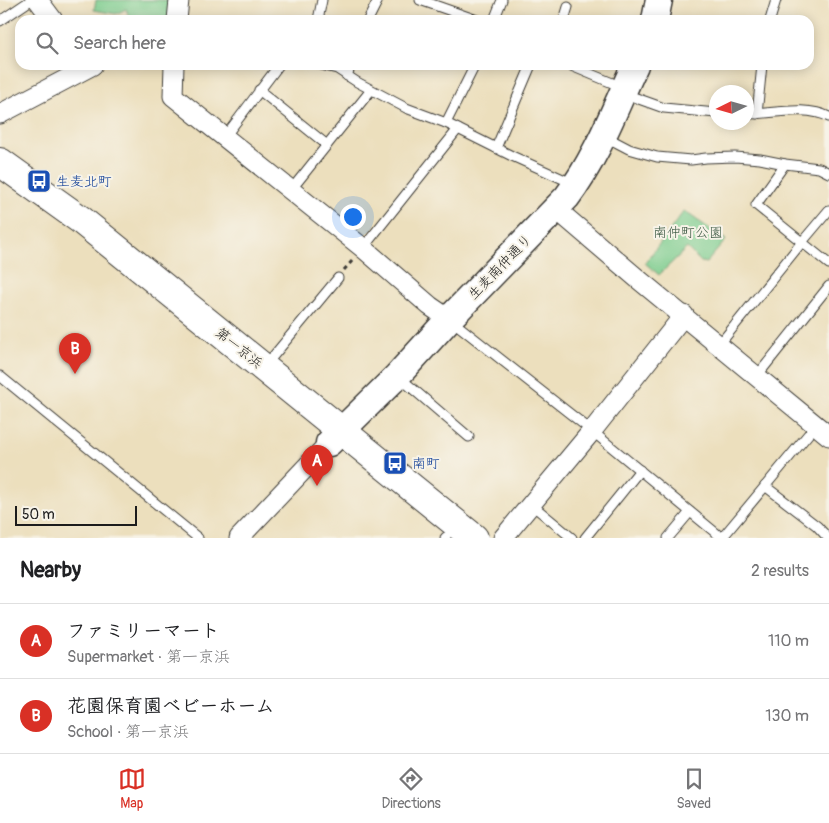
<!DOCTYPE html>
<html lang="en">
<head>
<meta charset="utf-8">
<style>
	body { margin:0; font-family:Pangolin,"Klee One",sans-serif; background:#f6f6f6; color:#202124 }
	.compass { position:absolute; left:709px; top:85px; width:45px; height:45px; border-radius:50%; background:#fff; box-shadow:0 2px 12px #0003; rotate:265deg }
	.scale { position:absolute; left:15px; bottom:12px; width:122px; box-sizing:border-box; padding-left:5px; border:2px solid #1c1c1c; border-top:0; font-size:14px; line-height:18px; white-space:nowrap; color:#1c1c1c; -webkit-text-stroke:4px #f7f3e8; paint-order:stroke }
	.you { position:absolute; left:352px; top:216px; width:18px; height:18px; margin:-12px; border:4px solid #fff; border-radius:50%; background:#1a73e8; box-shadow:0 0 0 8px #1a73e833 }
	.badge { display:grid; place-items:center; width:32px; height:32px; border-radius:50%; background:#d93025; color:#fff; font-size:16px; font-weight:700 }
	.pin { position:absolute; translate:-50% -41px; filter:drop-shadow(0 1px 2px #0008) }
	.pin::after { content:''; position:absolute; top:26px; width:18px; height:15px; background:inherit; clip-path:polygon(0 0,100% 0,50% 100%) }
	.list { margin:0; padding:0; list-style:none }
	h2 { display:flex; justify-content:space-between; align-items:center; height:65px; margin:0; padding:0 20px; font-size:21px }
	h2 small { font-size:16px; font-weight:400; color:#757577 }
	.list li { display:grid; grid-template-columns:32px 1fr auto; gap:15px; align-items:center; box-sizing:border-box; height:75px; padding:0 20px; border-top:1px solid #e0e0e0 }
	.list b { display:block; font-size:19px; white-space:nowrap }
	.list p { margin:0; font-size:16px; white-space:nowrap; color:#757577 }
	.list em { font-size:16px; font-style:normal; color:#757577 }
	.icon { flex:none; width:28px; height:28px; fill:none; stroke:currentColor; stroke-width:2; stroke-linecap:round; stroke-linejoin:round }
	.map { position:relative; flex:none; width:829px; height:538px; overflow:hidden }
	.search { position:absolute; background:#fff; box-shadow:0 2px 12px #0003; left:15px; right:15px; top:15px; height:55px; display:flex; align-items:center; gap:12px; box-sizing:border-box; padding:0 18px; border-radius:15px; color:#757577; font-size:19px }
	.sheet { height:215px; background:#fff }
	nav { display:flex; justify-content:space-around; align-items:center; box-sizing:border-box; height:70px; border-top:1px solid #e0e0e0; background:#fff; font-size:14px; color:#757577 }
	nav a { display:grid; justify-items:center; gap:2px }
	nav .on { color:#d93025 }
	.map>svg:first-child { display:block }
	.green { fill:#7bcc8d; stroke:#4c7454 }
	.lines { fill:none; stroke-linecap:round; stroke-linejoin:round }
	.lane-casing { stroke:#3b3934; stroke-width:11 }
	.street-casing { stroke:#3b3934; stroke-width:21 }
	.secondary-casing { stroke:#3b3934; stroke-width:29 }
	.highway-casing { stroke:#3b3934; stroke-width:30 }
	.path { stroke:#3b3934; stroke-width:3; stroke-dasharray:4 4; stroke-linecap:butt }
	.lane { stroke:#fff; stroke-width:9 }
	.street { stroke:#fff; stroke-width:19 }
	.secondary { stroke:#fff; stroke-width:26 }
	.highway { stroke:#fff; stroke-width:28 }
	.labels { text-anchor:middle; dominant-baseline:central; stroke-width:4; stroke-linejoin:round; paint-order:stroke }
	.transit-label { font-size:14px; fill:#164399; stroke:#f7f3e8; text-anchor:start }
	.park-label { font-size:14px; fill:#3d5a44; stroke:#f7f3e8 }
	.street-label { font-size:14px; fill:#1c1c1c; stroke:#f7f3e8 }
</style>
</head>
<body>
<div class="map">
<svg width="829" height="538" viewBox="0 0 829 538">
	<rect width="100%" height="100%" fill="#f7f3e8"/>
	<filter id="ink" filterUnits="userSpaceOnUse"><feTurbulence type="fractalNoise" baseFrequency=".02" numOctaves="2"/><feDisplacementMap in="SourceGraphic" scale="10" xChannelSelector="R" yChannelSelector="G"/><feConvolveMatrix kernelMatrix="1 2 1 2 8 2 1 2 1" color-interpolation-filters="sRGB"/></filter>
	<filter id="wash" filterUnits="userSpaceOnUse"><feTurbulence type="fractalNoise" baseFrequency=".0096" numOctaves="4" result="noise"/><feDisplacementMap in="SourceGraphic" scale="20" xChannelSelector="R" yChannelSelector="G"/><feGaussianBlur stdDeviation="1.12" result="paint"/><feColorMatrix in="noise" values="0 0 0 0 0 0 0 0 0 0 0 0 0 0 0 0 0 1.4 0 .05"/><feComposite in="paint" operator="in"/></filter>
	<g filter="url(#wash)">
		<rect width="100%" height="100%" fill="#ecdfbd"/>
		<!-- green -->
		<g class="green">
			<polygon points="96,0 174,0 172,16 164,20 130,20 126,9 116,14 94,10"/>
			<polygon points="684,211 726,240 706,263 701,262 687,248 659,275 645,263"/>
		</g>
	</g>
	<g filter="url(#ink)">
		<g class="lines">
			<!-- lane casing -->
			<g class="lane-casing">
				<g id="lane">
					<polyline points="420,0 477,20"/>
					<polyline points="318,20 322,0"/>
					<polyline points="368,20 378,0"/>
					<polyline points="494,20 502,0"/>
					<polyline points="564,20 568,7"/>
					<polyline points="770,20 776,0"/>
					<polyline points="0,21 31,0"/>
					<polyline points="321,65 337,69 357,82 406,108 446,123 512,156 574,184"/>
					<polyline points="569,65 622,87"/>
					<polyline points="347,76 351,65"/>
					<polyline points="259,90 327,145"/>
					<polyline points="625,94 664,108 716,113"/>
					<path d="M746,114C772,114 806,105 829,117"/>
					<polyline points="757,114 762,65"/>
					<polyline points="446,123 475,65"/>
					<polyline points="606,137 629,149 657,157 691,160 706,158 735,157 760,159 785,164 819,168 829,173"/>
					<polyline points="224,138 279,65"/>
					<polyline points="496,148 531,65"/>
					<polyline points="785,164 756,205 829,264"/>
					<polyline points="291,190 371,90"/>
					<polyline points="363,248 458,129"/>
					<polyline points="451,320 592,431 722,538 816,425"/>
					<polyline points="719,345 802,242 829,210"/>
					<polyline points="265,366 338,278"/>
					<polyline points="0,376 198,538"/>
					<polyline points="757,376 829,286"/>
					<polyline points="399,377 469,437"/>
					<polyline points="765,486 817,526 828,538"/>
					<polyline points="531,504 572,538"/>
					<polyline points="445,538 446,537"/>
					<polyline points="585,538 640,470"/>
					<polyline points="668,538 690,512"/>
				</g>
			</g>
			<!-- street casing -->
			<g class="street-casing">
				<g id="street">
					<polyline points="38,0 53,20"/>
					<polyline points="177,20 179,0"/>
					<polyline points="174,65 173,96 363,248 430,306 449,319"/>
					<polyline points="0,114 93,65"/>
					<polyline points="556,209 638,279 829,436"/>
					<polyline points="239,538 329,443"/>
					<polyline points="503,538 592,431 684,315"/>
				</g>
			</g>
			<!-- secondary casing -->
			<g class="secondary-casing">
				<g id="secondary">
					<polyline points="655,20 659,0"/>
					<path d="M329,443L397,376L449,319L567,197C597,157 614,110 635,65"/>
				</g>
			</g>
			<!-- highway casing -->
			<g class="highway-casing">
				<polyline id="highway" points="0,162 81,220 474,538"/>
			</g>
			<!-- path -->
			<polyline class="path" points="344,270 353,260"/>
			<!-- lane -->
			<use href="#lane" class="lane"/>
			<!-- street -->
			<use href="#street" class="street"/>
			<!-- secondary -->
			<use href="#secondary" class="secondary"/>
			<!-- highway -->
			<use href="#highway" class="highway"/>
		</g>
	</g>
	<!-- icons -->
	<defs>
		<g id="bus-square" transform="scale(1.25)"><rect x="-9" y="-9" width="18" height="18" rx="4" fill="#1a4fb4" stroke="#f7f3e8"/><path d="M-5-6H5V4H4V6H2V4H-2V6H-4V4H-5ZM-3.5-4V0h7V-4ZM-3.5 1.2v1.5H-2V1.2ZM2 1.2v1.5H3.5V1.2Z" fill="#fff"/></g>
	</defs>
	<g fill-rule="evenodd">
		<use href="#bus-square" x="39" y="181"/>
		<use href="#bus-square" x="395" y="463"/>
	</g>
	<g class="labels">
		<!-- transit labels -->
		<g class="transit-label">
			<text x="56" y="181">生麦北町</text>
			<text x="412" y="463">南町</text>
		</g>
		<!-- park labels -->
		<g class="park-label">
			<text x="688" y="232">南仲町公園</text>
		</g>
		<!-- street labels -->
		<g class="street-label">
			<text transform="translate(500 267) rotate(-46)">生麦南仲通り</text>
			<text transform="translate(239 348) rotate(39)">第一京浜</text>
		</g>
	</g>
</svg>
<svg class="compass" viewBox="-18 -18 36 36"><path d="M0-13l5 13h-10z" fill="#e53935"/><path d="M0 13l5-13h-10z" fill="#757577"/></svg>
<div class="scale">50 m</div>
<div class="you"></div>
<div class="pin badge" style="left:317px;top:486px">A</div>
<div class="pin badge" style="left:75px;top:374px">B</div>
<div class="search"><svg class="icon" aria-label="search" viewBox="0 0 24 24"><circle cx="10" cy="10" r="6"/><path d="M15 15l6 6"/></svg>Search here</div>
</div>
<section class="sheet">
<h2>Nearby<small>2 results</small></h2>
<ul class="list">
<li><span class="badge">A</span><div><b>ファミリーマート</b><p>Supermarket · 第一京浜</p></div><em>110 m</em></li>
<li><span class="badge">B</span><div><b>花園保育園ベビーホーム</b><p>School · 第一京浜</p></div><em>130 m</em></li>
</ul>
</section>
<nav>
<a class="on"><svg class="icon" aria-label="map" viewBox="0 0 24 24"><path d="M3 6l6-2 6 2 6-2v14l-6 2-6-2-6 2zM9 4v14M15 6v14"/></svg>Map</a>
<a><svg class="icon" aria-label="directions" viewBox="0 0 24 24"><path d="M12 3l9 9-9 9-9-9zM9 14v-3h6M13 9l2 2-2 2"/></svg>Directions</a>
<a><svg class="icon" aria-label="saved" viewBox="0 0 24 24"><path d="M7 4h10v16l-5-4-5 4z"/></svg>Saved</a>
</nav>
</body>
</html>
